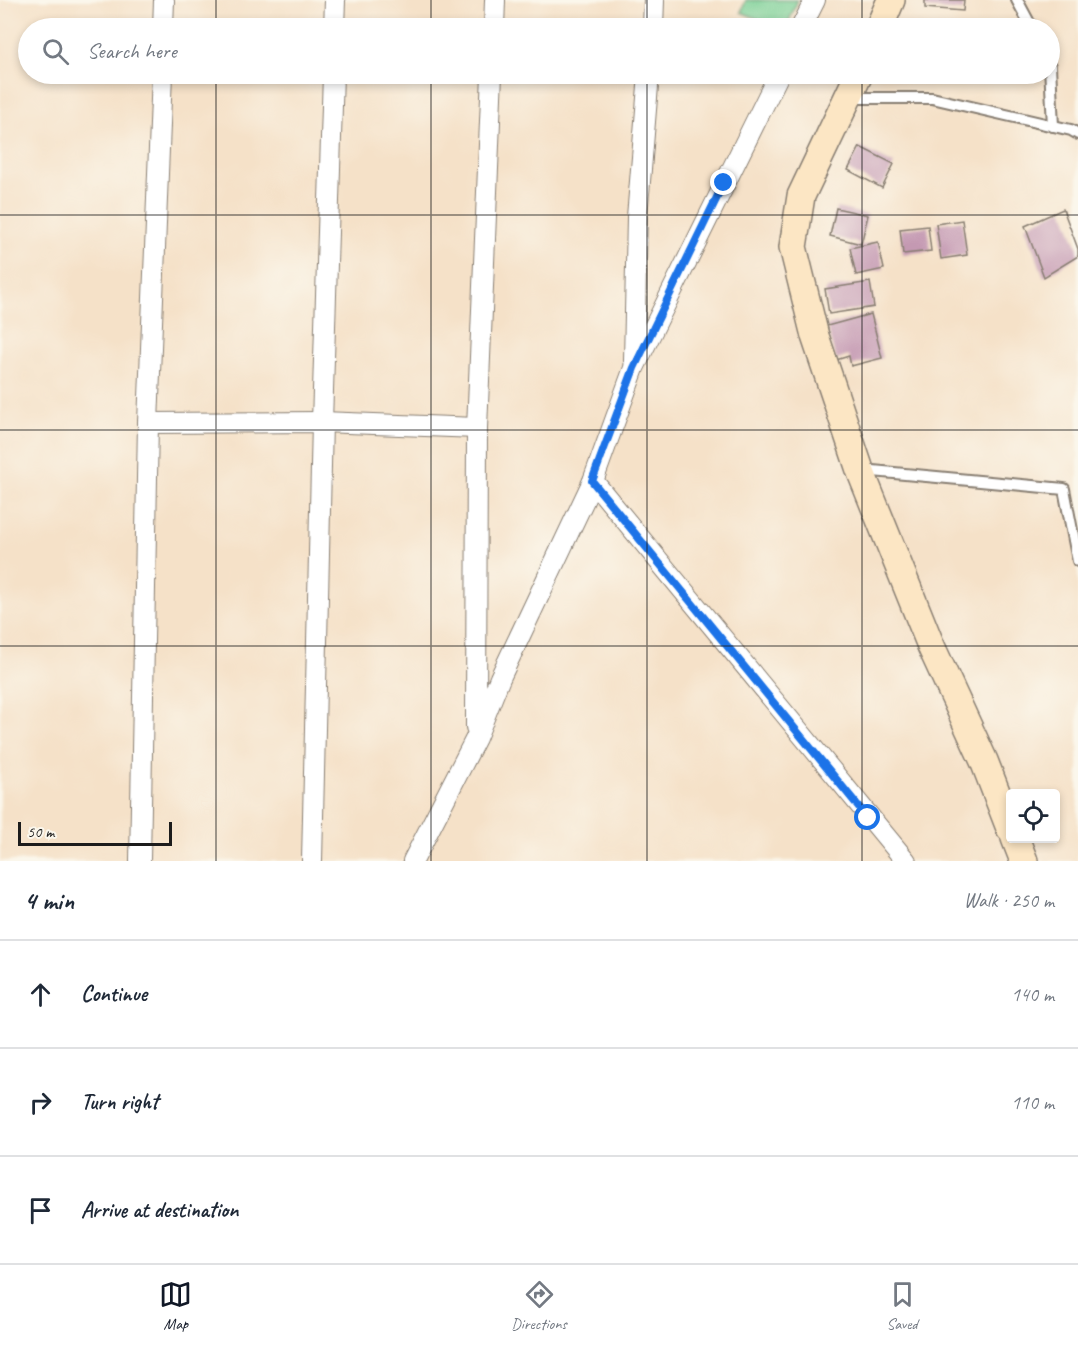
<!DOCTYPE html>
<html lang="en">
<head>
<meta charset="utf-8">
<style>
	body { margin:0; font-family:Caveat,sans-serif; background:#f6f6f7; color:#1f2937 }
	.controls { position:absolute; right:18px; bottom:18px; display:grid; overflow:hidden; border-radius:6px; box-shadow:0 3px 9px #0003 }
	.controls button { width:54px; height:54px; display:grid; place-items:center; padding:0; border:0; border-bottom:2px solid #e0e1e3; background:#fff; color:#1f2937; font:30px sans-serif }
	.scale { position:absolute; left:18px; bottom:15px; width:154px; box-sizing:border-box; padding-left:6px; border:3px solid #1c1c1c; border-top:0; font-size:16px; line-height:21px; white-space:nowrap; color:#1c1c1c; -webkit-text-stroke:4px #fbf7ec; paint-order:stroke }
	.stop { position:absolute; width:18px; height:18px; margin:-14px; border:4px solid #1a73e8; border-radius:50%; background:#fff }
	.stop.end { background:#1a73e8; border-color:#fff; box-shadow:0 2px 6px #0008 }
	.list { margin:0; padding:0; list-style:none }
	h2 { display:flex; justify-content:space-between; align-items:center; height:78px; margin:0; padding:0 24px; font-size:26px }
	h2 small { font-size:20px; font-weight:400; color:#747a83 }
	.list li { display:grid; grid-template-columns:39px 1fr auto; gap:18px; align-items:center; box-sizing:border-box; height:108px; padding:0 24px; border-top:2px solid #e0e1e3 }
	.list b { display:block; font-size:22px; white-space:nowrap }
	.list em { font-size:20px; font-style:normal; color:#747a83 }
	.icon { flex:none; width:33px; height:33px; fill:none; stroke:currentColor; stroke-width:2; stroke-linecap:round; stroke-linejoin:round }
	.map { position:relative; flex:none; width:1078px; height:861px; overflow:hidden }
	.search { position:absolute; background:#fff; box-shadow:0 3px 9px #0003; left:18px; right:18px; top:18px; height:66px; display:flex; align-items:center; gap:15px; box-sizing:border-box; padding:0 21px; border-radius:33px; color:#747a83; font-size:22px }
	.sheet { height:402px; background:#fff }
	nav { display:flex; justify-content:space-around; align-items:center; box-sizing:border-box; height:84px; border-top:2px solid #e0e1e3; background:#fff; font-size:16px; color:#747a83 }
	nav a { display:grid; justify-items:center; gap:3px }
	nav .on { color:#111827 }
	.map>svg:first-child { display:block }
	.green { fill:#76ce93; stroke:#497558; stroke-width:1.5 }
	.building { fill:#c499b2 }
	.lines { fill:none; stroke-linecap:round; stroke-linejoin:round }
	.lane-casing { stroke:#887e72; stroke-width:14 }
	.street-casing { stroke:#887e72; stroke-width:22 }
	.secondary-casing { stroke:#887e72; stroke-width:30 }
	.lane { stroke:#fff; stroke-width:10 }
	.street { stroke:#fff; stroke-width:20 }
	.secondary { stroke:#fce6c4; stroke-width:27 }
	.route { stroke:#1a73e8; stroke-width:8 }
	.grid { fill:none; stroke:#1c1c1c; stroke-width:1.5; stroke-opacity:0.55 }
</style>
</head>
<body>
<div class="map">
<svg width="1078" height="861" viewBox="0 0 1078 861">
	<rect width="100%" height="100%" fill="#fbf7ec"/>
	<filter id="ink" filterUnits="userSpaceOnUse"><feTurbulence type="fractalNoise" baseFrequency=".0167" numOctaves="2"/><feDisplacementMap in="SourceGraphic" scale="12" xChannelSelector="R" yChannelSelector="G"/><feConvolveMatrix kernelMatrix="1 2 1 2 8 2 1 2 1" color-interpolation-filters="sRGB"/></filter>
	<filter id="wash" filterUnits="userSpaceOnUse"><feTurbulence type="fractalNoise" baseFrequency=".008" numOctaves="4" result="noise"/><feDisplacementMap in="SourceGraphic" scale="24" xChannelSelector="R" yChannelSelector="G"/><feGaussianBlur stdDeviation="1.35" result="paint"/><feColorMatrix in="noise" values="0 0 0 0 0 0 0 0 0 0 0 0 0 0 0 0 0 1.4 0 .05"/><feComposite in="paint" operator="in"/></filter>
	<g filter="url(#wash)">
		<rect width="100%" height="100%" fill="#f5e1c8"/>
		<!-- green -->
		<polygon class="green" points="746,0 798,0 786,28 780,28 741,12"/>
		<g id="blocks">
			<!-- building -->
			<g class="building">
				<polygon points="925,0 964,0 963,11 925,8"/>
				<polygon points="860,147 894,164 882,188 848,170"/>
				<polygon points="836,208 868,215 861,244 830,236"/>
				<polygon points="1063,209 1078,249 1078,256 1044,277 1025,226"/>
				<polygon points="962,220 967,255 941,259 936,224"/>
				<polygon points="928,226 931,251 903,254 900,229"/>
				<polygon points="878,242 884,269 856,275 850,248"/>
				<polygon points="870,282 874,307 829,314 825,289"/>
				<polygon points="871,314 882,358 851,366 849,356 836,360 827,326"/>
			</g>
		</g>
	</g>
	<g filter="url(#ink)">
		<use href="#blocks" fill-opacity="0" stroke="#887e72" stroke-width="1.5"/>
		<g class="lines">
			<!-- lane casing -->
			<g class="lane-casing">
				<g id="lane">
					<polyline points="1017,0 1032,28"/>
					<polyline points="1050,66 1053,126"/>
					<polyline points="848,98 932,98 1071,130 1078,134"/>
					<polyline points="862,470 1064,489 1078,561"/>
				</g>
			</g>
			<!-- street casing -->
			<g class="street-casing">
				<g id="street">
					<polyline points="163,28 164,0"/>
					<polyline points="334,28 335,0"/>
					<polyline points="494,28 495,0"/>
					<polyline points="653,28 654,0"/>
					<polyline points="801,28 815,0"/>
					<polyline points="634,361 637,217 649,74"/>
					<polyline points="148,423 322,422 477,428"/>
					<polyline points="593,481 906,861"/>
					<polyline points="476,727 477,428 492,74"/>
					<polyline points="140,861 148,423 162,74"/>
					<polyline points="312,861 322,422 333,74"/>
					<polyline points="413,861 476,738 500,678 593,481 634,368 779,74"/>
				</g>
			</g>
			<!-- secondary casing -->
			<g class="secondary-casing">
				<g id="secondary">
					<polyline points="879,28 891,0"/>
					<polyline points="859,74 801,196 793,247 815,336 860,470 931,646 984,761 1010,828"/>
					<polyline points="1015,838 1024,861"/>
				</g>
			</g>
			<!-- lane -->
			<use href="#lane" class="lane"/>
			<!-- street -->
			<use href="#street" class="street"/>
			<!-- secondary -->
			<use href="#secondary" class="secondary"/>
		</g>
	</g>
	<g class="lines" filter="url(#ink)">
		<!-- route -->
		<polyline class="route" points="724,183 634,368 592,481 868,818"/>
	</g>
	<!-- grid -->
	<path class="grid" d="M216,0V28M431,0V28M647,0V28M862,0V28M216,74V861M431,74V861M647,74V861M862,74V861M0,215H1078M0,430H1078M0,646H1078"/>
</svg>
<div class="controls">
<button><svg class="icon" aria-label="locate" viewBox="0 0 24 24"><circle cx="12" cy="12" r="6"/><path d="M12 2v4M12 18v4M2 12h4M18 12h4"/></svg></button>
</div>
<div class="scale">50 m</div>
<div class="stop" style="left:868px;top:818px"></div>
<div class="stop end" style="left:724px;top:183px"></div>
<div class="search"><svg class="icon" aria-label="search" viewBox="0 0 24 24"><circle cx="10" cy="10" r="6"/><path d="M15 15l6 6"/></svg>Search here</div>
</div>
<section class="sheet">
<h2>4 min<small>Walk · 250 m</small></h2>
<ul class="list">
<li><svg class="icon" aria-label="ahead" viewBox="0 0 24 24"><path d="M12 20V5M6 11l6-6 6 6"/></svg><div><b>Continue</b></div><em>140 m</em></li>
<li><svg class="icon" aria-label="right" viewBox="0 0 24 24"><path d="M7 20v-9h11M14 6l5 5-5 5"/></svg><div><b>Turn right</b></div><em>110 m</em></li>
<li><svg class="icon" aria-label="arrive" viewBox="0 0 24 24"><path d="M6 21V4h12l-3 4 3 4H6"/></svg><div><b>Arrive at destination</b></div></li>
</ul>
</section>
<nav>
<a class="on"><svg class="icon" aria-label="map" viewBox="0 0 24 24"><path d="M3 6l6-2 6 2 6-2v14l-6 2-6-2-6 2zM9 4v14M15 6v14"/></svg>Map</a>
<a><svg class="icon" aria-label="directions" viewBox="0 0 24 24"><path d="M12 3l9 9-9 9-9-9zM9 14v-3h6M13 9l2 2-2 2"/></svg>Directions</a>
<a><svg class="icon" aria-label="saved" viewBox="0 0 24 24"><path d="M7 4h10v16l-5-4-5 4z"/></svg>Saved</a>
</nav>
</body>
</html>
